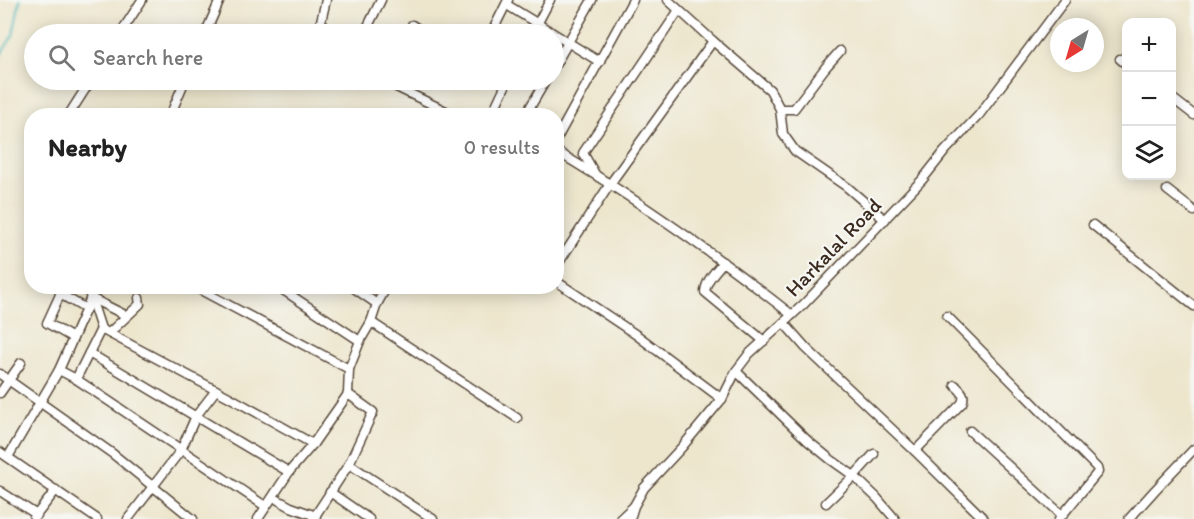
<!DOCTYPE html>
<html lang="en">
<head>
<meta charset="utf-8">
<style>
	body { margin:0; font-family:Itim,sans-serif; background:#f2f2f2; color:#222 }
	.controls { position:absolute; right:18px; top:18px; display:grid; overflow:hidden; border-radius:12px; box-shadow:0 3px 15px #0003 }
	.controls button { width:54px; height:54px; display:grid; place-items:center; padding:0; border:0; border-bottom:2px solid #e0e0e0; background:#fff; color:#222; font:30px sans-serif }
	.compass { position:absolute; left:1050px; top:18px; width:54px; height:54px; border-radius:50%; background:#fff; box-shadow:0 3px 15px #0003; rotate:217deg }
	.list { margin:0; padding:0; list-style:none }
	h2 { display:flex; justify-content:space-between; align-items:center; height:78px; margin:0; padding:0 24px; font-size:26px }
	h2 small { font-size:20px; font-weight:400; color:#767676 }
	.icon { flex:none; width:33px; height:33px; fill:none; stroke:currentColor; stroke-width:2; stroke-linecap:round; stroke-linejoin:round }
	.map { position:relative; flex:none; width:1194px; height:519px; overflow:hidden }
	.search { position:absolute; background:#fff; box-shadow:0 3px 15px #0003; left:24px; top:24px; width:540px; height:66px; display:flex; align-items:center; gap:15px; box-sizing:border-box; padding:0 21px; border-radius:33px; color:#767676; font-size:22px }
	.panel { position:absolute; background:#fff; box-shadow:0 3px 15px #0003; left:24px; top:108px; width:540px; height:186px; border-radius:24px }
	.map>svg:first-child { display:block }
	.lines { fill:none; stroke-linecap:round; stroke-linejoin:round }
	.stream { stroke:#45b5bb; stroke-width:2 }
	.street-casing { stroke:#564638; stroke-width:11 }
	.street { stroke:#fff; stroke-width:8 }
	.labels { text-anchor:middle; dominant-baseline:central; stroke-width:4.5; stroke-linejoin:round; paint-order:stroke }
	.street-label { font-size:21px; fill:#3b2a1e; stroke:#f6f6f2 }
</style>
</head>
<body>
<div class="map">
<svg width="1194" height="519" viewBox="0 0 1194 519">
	<rect width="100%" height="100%" fill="#f6f6f2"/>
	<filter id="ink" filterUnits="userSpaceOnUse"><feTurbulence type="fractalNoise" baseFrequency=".0167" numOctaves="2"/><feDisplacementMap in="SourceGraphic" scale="12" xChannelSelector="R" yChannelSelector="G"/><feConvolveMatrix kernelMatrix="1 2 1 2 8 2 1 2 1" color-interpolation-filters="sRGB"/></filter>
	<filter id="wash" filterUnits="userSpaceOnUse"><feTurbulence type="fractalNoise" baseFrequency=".008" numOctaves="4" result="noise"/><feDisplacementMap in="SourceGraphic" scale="24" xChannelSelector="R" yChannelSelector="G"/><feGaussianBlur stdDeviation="1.35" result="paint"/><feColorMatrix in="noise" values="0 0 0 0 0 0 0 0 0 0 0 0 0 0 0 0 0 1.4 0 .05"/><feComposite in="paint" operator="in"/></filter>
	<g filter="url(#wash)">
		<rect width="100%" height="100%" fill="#ede6cd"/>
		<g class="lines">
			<!-- stream -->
			<polyline class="stream" points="0,56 13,35 20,0"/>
		</g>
	</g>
	<g filter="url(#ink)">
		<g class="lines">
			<!-- street casing -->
			<g class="street-casing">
				<g id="street">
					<polyline points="668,0 713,41 770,90 780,109 783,134 795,151 847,187 885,220"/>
					<polyline points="507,5 600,62"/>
					<polyline points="412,25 426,34"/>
					<polyline points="368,26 381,0"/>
					<polyline points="120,34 142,0"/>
					<polyline points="205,34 220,0"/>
					<polyline points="318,34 326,0"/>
					<polyline points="491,34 508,0"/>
					<polyline points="532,34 550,0"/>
					<polyline points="1120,59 1126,64"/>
					<polyline points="554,67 592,0"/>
					<polyline points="382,80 456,116"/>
					<polyline points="1172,98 1194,115"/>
					<polyline points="780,109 794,109 825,68 840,51"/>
					<polyline points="68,116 91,80"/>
					<polyline points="170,116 185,80"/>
					<polyline points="491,116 508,80"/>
					<polyline points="525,116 546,80"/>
					<polyline points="556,140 633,0"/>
					<path d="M556,151C639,200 717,256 792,315"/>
					<polyline points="595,174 583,153 679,10"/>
					<polyline points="1167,190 1194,211"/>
					<polyline points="1093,225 1194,306"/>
					<path d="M723,262C716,271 706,280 705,292L764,341"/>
					<polyline points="556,267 610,184 713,41"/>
					<polyline points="556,281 638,336 722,399"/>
					<polyline points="64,286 47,323 73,338"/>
					<polyline points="87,286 101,329"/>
					<polyline points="193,286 349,369"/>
					<polyline points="277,286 360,341"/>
					<polyline points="351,286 377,304"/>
					<polyline points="60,294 86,309"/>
					<polyline points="91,298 127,316"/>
					<polyline points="947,316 1097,468 1098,472 1059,519"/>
					<polyline points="371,322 517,418"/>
					<polyline points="784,323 806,348 915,451 984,519"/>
					<polyline points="109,333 140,304 139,298"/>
					<polyline points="89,353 289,472"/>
					<polyline points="59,370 76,379 265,506"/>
					<polyline points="736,371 808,441 830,459 854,476 877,498 895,519"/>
					<polyline points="0,374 113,454 193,519"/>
					<polyline points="76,379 101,329 229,397 313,444"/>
					<polyline points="0,393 21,363"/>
					<polyline points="970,431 1062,515"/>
					<path d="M915,451L962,403C966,395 961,391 955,385"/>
					<polyline points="0,452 97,519"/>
					<polyline points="8,457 59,370 96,286"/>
					<polyline points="349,464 433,519"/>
					<polyline points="0,491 37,515"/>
					<polyline points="330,492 369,519"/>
					<polyline points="278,500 291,507 316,516"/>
					<polyline points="826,503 854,476 874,454"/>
					<polyline points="34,518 56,490"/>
					<polyline points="128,519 181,450 196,416 216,390"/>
					<polyline points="258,519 289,472 313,444 348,394 349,369 360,341 371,322 377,304 387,286"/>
					<polyline points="313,519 349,464 373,412 348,394"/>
					<polyline points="620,519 633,507"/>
					<polyline points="630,519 634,506 644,488 682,447 722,399 736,371 749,354 804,304 922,180 945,151 979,115 1065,0"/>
					<polyline points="1129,519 1155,490 1194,449"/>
				</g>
			</g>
			<!-- street -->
			<use href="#street" class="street"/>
		</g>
	</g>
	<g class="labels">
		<!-- street labels -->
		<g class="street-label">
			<text transform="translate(833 247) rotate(-46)">Harkalal Road</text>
		</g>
	</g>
</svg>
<div class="controls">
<button>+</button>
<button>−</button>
<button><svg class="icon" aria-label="layers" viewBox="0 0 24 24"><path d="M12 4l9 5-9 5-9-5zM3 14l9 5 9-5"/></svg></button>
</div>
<svg class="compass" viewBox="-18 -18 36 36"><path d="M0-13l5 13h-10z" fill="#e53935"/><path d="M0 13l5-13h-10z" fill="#767676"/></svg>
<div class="search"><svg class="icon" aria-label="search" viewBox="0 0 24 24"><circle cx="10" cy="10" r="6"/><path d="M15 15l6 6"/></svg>Search here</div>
<section class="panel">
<h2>Nearby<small>0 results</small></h2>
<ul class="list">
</ul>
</section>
</div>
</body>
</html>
